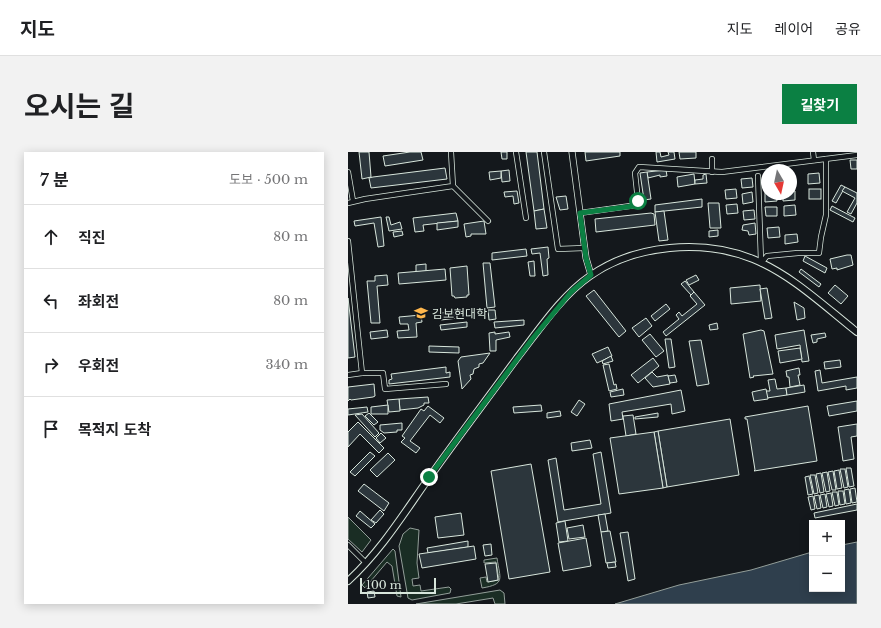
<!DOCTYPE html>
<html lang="ko">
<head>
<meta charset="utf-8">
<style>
	body { margin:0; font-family:"Libre Baskerville","Noto Sans KR",serif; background:#f2f2f2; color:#202124 }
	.controls { position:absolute; right:12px; bottom:12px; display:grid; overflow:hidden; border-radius:0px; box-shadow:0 2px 10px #0003 }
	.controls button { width:36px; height:36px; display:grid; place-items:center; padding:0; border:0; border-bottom:1px solid #e0e0e0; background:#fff; color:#202124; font:20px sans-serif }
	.compass { position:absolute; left:413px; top:12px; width:36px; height:36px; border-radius:50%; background:#fff; box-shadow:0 2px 10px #0003; rotate:171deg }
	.scale { position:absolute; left:12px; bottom:10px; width:76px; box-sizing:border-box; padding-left:4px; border:2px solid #d8e6dc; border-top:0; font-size:11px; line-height:14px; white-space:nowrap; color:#d8e6dc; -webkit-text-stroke:3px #14181c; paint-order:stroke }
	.stop { position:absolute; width:12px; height:12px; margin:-9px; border:3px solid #0b8043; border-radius:50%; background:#fff }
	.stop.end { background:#0b8043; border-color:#fff; box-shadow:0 1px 4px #0008 }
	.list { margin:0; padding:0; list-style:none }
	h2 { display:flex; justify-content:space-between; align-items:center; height:52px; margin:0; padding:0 16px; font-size:17px }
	h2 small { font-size:13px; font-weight:400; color:#757577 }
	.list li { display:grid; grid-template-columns:26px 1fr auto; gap:12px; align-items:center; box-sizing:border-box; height:64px; padding:0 16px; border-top:1px solid #e0e0e0 }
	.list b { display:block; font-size:15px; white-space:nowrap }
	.list em { font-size:13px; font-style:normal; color:#757577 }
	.icon { flex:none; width:22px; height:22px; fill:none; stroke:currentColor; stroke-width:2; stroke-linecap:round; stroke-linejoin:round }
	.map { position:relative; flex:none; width:509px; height:452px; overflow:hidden; border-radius:0px }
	header { display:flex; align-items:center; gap:24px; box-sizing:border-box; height:56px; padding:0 20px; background:#fff; border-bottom:1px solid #e0e0e0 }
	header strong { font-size:19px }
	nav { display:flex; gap:22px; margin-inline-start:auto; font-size:14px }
	.intro { display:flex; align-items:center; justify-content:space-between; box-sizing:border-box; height:96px; padding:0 24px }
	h1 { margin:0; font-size:28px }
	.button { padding:10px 18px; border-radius:0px; background:#0b8043; color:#fff; font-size:14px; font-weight:700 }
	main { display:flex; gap:24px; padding:0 24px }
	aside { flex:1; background:#fff; border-radius:0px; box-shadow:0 2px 10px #0003 }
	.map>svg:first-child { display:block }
	.green { fill:#1a2d24; stroke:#939e99 }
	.water { fill:#2f3f4d; stroke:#939e99 }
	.building { fill:#2c363c; stroke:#d8e6dc }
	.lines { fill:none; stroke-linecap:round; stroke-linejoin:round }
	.minor-casing { stroke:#d8e6dc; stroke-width:6 }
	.tertiary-casing { stroke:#d8e6dc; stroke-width:7 }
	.secondary-casing { stroke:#d8e6dc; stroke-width:8 }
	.minor { stroke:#14181c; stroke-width:4.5 }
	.tertiary { stroke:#14181c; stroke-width:5.5 }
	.secondary { stroke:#14181c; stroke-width:6 }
	.route { stroke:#0b8043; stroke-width:5 }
	.labels { text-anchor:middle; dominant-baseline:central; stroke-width:3; stroke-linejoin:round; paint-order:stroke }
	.poi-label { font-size:12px; fill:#d8e6dc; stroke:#14181c; text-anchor:start }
</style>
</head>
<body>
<header>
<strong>지도</strong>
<nav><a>지도</a><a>레이어</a><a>공유</a></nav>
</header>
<div class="intro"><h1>오시는 길</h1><a class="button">길찾기</a></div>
<main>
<aside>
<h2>7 분<small>도보 · 500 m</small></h2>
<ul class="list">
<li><svg class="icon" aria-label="ahead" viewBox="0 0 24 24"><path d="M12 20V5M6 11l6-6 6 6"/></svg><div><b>직진</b></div><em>80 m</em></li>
<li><svg class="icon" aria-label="left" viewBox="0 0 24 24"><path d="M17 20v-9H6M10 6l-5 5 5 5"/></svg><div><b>좌회전</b></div><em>80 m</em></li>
<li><svg class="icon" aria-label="right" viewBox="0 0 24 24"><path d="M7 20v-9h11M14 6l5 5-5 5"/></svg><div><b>우회전</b></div><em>340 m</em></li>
<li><svg class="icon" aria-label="arrive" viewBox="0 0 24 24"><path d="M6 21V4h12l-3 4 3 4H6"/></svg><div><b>목적지 도착</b></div></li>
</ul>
</aside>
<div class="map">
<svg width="509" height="452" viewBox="0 0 509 452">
	<rect width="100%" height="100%" fill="#14181c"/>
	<!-- green -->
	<g class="green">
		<polygon points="0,365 23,388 14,400 0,387"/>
		<polygon points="62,376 71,378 69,411 71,426 64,427 65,434 72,433 73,439 101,435 103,437 102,441 64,448 60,446 51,394 55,382"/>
		<polygon points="45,397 47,399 53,445 49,444 44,414 39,410 17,436 14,433"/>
		<path d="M149,406C152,427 158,432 134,436L132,426L138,425L139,430L151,428L148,410L136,411V408Z"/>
		<polygon points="152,438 156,441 157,452 147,452 145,446 108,452 68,452"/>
	</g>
	<!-- water -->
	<polygon class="water" points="509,390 509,452 267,452 331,433 403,418 464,400 464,437 494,437 494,393"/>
	<!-- building -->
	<g class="building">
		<polygon points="11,0 21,0 23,25 14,27"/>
		<polygon points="62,0 73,0 75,8 37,14 35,4"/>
		<polygon points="153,0 159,0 159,7 154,7"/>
		<polygon points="178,0 189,0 196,57 186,59"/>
		<polygon points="237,0 272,0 272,4 238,9"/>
		<polygon points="308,0 312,0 313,5 321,3 320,0 326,0 327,7 309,10"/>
		<polygon points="331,0 348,0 348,6 332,7"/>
		<polygon points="502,8 509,8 509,17 503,17"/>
		<polygon points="97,16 99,27 23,36 21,26 25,25"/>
		<polygon points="161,18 162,29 154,30 153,19"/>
		<polygon points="318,18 319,24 312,25 312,23 300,26 299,20"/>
		<polygon points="153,19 153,26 142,28 141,20"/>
		<polygon points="299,20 303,47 296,48 292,21"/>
		<polygon points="471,21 472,31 460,32 460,22"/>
		<polygon points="346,22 347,32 330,35 329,25"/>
		<polygon points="358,22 359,31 347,32 347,28 355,27 355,23"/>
		<polygon points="404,26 405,35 394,36 393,27"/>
		<polygon points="493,33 497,35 488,51 484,49"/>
		<polygon points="497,35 509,41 509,51 503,62 499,60 507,46 494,39"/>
		<polygon points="388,37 389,46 378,47 377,38"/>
		<rect x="461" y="37" width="12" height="10"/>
		<polygon points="169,39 171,51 166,52 165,44 157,45 156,40"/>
		<polygon points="443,39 447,39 447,48 435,49 435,42 443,42"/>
		<polygon points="404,40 405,50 395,52 394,42"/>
		<polygon points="417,40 428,42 429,49 417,50"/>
		<polygon points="218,44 220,57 212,58 208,45"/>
		<polygon points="354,47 354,55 307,60 307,53"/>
		<polygon points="360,51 371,51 373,76 362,76"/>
		<polygon points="389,52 390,61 379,62 378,53"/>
		<polygon points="447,53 448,63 436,64 436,54"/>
		<polygon points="484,54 507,66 505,70 482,58"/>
		<polygon points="417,55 429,55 429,64 418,64"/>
		<polygon points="196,57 199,76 188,77 186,59"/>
		<polygon points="406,58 407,67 396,68 395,59"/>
		<polygon points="316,59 320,88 311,89 307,60"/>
		<polygon points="108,61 110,69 75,73 76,79 67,80 65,66"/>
		<polygon points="303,61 306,62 307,73 248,80 247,67"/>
		<polygon points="33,65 36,94 30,95 26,71 7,74 6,69"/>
		<polygon points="38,65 41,65 43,73 52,70 54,77 41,79"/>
		<polygon points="110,69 110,75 89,78 89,71"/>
		<polygon points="136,69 138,82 123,82 123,84 118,85 116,72"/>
		<polygon points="407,71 408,82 401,83 400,79 394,78 395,73"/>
		<polygon points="431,75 432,85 420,86 419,76"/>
		<polygon points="370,78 370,84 361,85 361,79"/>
		<polygon points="54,79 55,83 46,85 45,80"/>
		<polygon points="449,82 450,90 437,92 437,83"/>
		<polygon points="200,95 201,106 199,107 200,123 195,124 192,101 184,102 183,97"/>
		<polygon points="178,97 179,104 144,108 144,101"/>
		<polygon points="499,103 503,103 505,113 489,118 489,116 484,117 482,107"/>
		<polygon points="457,104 479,116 477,121 455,109"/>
		<polygon points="186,109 187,124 182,124 180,110"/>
		<polygon points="135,111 142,111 147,155 139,156"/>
		<polygon points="78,112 78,119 68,120 68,113"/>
		<polygon points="119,114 121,143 119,143 119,145 107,146 106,144 104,144 102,116"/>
		<polygon points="97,117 98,128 51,132 50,121"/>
		<polygon points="453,117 473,132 471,135 451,120"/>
		<polygon points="39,123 40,133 29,134 32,171 23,171 19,129 27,129 27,124"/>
		<polygon points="348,123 351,128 341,133 338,128"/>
		<polygon points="337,129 346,140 343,143 333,132"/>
		<polygon points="412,133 413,149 383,152 382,136"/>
		<polygon points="487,133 500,144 493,152 480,141"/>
		<polygon points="419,136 424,166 417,167 412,137"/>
		<polygon points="246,138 278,179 271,185 238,144"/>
		<polygon points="346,140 357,153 318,184 315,180 331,167 328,163 331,160 334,164 349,152 342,144"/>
		<polygon points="0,146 7,205 0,206"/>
		<polygon points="446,150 456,156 457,166 449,168"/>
		<polygon points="318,152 322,157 307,169 303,164"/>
		<polygon points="140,158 147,158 148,167 141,168"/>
		<polygon points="109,160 110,166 93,168 92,161"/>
		<polygon points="73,163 74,170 68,171 69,185 50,186 49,179 61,178 60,172 52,172 51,165"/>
		<polygon points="298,166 304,174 291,185 284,176"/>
		<polygon points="176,168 176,173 147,176 146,170"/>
		<polygon points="119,170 119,175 93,178 92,173"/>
		<polygon points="369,171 370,177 362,178 361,173"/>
		<polygon points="39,178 40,185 23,187 22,180"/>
		<polygon points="413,178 416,179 425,222 405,224 406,225 402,226 395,182"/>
		<polygon points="456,178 461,209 454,210 452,193 429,197 427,183"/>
		<polygon points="147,180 147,182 161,180 162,185 148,188 148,199 142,199 141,181"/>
		<polygon points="477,181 478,185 469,187 469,190 465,191 463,183"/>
		<polygon points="302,182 316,199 308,205 294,188"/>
		<polygon points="317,187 323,187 327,215 321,216"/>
		<polygon points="353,188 361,232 349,234 341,189"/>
		<polygon points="81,194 111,195 111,201 81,200"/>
		<polygon points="260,195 264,204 249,211 244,202"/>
		<polygon points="452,196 454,207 432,211 430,199"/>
		<polygon points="142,201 135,211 131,212 131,215 126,217 125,222 122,223 123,227 114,237 110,209 113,205"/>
		<polygon points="263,204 265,209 255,212 254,209"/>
		<polygon points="305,206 311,214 290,231 283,223"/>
		<polygon points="492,208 493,215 477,217 476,210"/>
		<polygon points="261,212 266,233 268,232 269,237 261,239 255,213"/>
		<polygon points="98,215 98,221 102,220 102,225 41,232 41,228 44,227 43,222"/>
		<polygon points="451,216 452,223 450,223 452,233 442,235 441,225 439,225 438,219"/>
		<polygon points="472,218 474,231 509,225 509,236 498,238 498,234 470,239 467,219"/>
		<polygon points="304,220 309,225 320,223 322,232 305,235 297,226"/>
		<polygon points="327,223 329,230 322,231 320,224"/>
		<polygon points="427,227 429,237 438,236 439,243 419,246 418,239 422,239 420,228"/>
		<polygon points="26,232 27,244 25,245 3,248 2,247 0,249 0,235"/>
		<polygon points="456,233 457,240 439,243 438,236"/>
		<polygon points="275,237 276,243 263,245 262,240"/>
		<polygon points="418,237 420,247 406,249 404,240"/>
		<polygon points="333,238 337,259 324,262 323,252 274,260 275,267 263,269 261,252"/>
		<polygon points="80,245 81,251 76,251 76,253 70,256 52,258 51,247"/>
		<polygon points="51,247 52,259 41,260 39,248"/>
		<polygon points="231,248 237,252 229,264 223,260"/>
		<polygon points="509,249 509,259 481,264 479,254"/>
		<polygon points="40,253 40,262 23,262 23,255"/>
		<polygon points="193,253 194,259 166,261 165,255"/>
		<polygon points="80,254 96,266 92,271 82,263 62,289 72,296 68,301 53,290 57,286 54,284 73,257 76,259"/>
		<polygon points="460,254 469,309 406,319 407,318 399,267 397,267 397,265"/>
		<polygon points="19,255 20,260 0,263 0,257"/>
		<polygon points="212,259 213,264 199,266 199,261"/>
		<polygon points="21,261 30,270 26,273 17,264"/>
		<polygon points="310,261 310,265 287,267 287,265"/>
		<polygon points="14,262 31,281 27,285 7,263"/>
		<polygon points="285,263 288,282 278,284 275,264"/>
		<polygon points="382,267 391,323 319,335 310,279"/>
		<polygon points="10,270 36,296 31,301 12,282 0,295 0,280"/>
		<polygon points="54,271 54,278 49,278 49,280 36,281 32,278 32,273"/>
		<polygon points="509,272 509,284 503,285 506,307 495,309 490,275"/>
		<polygon points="310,279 319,335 315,336 306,280"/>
		<polygon points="306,280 315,336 271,342 262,286"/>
		<polygon points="33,281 38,286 32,291 28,286"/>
		<polygon points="242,288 244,296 224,299 223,291"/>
		<polygon points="22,300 27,304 7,324 2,320"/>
		<polygon points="253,300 263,361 210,370 200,308 208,306 216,358 253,352 245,302"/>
		<polygon points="40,301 47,308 29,325 22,318"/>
		<polygon points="183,312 202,420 161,427 143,319"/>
		<polygon points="498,316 503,316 506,334 501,335"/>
		<polygon points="492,317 497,317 500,335 496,336"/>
		<polygon points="491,318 494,336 489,337 486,319"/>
		<polygon points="485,319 488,338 484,338 480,320"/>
		<polygon points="479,320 482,339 478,340 474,321"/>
		<polygon points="473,321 476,340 472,341 468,322"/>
		<polygon points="462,323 467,323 470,341 466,342"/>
		<polygon points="461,324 465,342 460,343 457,325"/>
		<polygon points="16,332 41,351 36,359 10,339"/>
		<polygon points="507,336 509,350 504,351 502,337"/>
		<polygon points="501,337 503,351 498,352 496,338"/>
		<polygon points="490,339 495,339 497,352 492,353"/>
		<polygon points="484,340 489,340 491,353 487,354"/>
		<polygon points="483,341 485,354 481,355 478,342"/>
		<polygon points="477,342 479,355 475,356 472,343"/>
		<polygon points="471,343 473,356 469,357 466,344"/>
		<polygon points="465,344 467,357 463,358 460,345"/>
		<polygon points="509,352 509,358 467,366 466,361"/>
		<polygon points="32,358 36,362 28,371 23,368"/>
		<polygon points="12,359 27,372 23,376 8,364"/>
		<polygon points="113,361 116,383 90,386 87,365"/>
		<polygon points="257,362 260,379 253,380 250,363"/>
		<polygon points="217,369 220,389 211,390 208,371"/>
		<polygon points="235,373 237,385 221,387 219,376"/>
		<polygon points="262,379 268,410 258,411 253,380"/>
		<polygon points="280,380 287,427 280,429 272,381"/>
		<polygon points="238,386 243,414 215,419 210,391"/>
		<polygon points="120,389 120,395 80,401 79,396"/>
		<polygon points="143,392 144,403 137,404 135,393"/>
		<polygon points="126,394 128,407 74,416 71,402"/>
		<polygon points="267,410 268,415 260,416 259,411"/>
		<polygon points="148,411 150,428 140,430 137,412"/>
		<polygon points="26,439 27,445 20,446 19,440"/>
	</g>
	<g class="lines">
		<!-- minor casing -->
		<g class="minor-casing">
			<g id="minor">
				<polyline points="168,0 178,66"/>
				<polyline points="196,0 210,97 236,96"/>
				<polyline points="465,0 466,8"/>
				<polyline points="364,7 364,20"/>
				<polyline points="0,20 5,49"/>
				<polyline points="410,24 413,109"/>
				<polyline points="105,34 140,69"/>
				<polyline points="0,51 17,47 105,34 103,0"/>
				<polyline points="232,61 289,53 290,49 287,21 291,15 374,20 509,3"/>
				<polyline points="0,89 14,221 35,221 37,237 98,232"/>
				<polyline points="413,111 419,104 450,101 471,101 473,85 478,63 478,7"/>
				<polyline points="0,223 14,221"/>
				<polyline points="0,393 18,411"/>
			</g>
		</g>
		<!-- tertiary casing -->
		<g class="tertiary-casing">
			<polyline id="tertiary" points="224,0 238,106 243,123"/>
		</g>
		<!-- secondary casing -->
		<g class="secondary-casing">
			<path id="secondary" d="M0,429C33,399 56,361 81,326C110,285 140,246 169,206C191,178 213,144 242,124C287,92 355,87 405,107C444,123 476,154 509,180"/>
		</g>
		<!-- minor -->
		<use href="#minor" class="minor"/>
		<!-- tertiary -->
		<use href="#tertiary" class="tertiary"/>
		<!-- secondary -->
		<use href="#secondary" class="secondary"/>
	</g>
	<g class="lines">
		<!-- route -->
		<polyline class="route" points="81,325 185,186 223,140 243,123 238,106 232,61 286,54 289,53 290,49"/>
	</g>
	<!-- icons -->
	<defs>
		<g id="university-bare" transform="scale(1.08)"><path d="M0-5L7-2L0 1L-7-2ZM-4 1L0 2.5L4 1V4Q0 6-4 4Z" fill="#ffb74d" stroke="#14181c" stroke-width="2.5" paint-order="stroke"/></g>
	</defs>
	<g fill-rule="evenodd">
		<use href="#university-bare" x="73" y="161"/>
	</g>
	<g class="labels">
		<!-- poi labels -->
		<g class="poi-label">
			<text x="84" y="161">김보현대학</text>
		</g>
	</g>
</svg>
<div class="controls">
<button>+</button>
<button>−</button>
</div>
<svg class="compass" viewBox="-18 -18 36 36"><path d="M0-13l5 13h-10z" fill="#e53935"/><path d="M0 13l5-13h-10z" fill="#757577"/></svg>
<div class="scale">100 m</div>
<div class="stop" style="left:290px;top:49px"></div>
<div class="stop end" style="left:81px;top:325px"></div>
</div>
</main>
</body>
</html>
